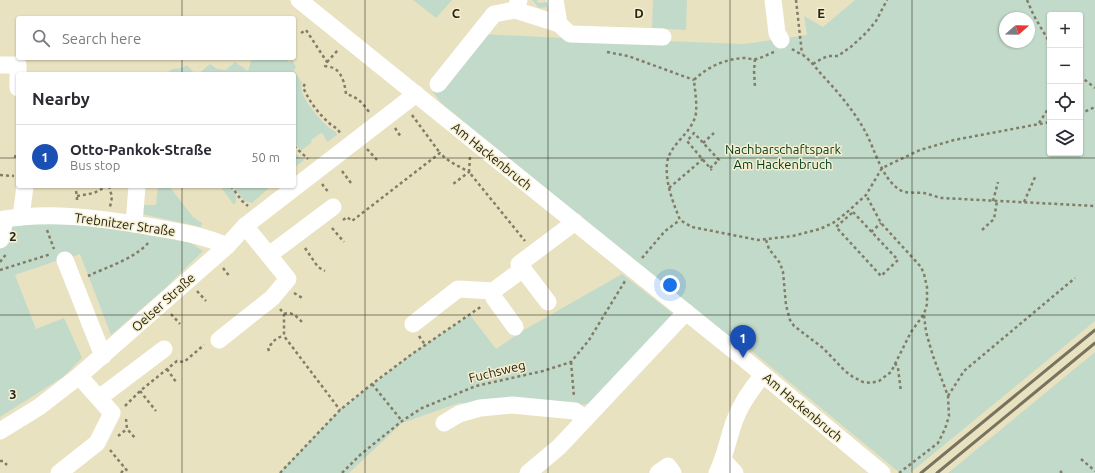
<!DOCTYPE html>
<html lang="en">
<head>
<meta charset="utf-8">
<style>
	body { margin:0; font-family:Ubuntu,sans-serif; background:#f7f7f7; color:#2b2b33 }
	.controls { position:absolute; right:12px; top:12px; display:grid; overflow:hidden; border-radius:4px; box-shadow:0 1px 3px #0004 }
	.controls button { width:36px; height:36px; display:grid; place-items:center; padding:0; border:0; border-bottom:1px solid #e1e1e2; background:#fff; color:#2b2b33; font:20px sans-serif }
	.compass { position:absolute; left:999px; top:12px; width:36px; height:36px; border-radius:50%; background:#fff; box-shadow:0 1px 3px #0004; rotate:70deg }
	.you { position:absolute; left:670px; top:285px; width:14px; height:14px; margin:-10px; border:3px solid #fff; border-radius:50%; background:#1a73e8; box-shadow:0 0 0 6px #1a73e833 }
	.badge { display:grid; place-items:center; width:26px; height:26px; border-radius:50%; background:#346885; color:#fff; font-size:13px; font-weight:700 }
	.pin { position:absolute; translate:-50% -33px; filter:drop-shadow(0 1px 2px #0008) }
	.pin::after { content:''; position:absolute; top:21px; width:14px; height:12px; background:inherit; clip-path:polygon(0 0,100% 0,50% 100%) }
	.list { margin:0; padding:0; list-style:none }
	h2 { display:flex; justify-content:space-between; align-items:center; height:52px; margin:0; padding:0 16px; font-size:17px }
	h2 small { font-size:13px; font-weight:400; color:#7c7c81 }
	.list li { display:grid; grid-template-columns:26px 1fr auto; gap:12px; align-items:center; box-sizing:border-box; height:64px; padding:0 16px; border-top:1px solid #e1e1e2 }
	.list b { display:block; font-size:15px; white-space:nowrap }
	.list p { margin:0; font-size:13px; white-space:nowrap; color:#7c7c81 }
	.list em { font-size:13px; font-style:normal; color:#7c7c81 }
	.icon { flex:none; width:22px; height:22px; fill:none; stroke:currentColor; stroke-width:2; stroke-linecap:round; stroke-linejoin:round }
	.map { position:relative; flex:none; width:1095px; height:473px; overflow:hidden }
	.search { position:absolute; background:#fff; box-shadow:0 1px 3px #0004; left:16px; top:16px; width:280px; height:44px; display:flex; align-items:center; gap:10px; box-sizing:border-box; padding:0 14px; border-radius:4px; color:#7c7c81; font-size:15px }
	.panel { position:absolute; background:#fff; box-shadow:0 1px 3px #0004; left:16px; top:72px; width:280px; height:116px; border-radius:4px }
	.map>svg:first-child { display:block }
	.green { fill:#c2dac9; fill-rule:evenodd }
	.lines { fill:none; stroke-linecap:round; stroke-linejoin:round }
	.path { stroke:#827d67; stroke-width:2.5; stroke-dasharray:3 3; stroke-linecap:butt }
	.minor { stroke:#fff; stroke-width:17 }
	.rail { stroke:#78735e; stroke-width:3 }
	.grid { fill:none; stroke:#272418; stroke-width:1; stroke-opacity:0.55 }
	.labels { text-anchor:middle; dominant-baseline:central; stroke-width:3; stroke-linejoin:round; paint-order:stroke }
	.park-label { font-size:13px; fill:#033b20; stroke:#f6efce }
	.street-label { font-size:13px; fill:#272418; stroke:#f6efce }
	.grid-label { font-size:13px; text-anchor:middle; font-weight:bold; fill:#272418; stroke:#f6efce; stroke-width:3; stroke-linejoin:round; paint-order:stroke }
</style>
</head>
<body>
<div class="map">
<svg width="1095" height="473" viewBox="0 0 1095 473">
	<rect width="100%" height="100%" fill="#e9e2c1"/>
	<!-- green -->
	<g class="green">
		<polygon points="413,0 452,0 436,18"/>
		<polygon points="532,0 537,0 538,3 547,2 548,7 539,8"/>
		<polygon points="653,0 687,0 686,30 652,28"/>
		<path d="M855,0H1095V321L910,473H900L748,348L745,350L441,103L433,92L481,34L665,43V41L744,44L807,35L804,16L823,27ZM1050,15H1080V153H1050ZM1005,18H1029V42H1005Z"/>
		<path d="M252,58H286L289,62L292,60L296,67L294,70L302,83C297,94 318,117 326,125C329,128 333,130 336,132L337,135L327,142L323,134L321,133L311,140L312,142L301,151L294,142V74H236L235,73L234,74H198L210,64L217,69L226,70L235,62L248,71Z"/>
		<polygon points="187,65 195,74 166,74 172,69 182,68"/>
		<polygon points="294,153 304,160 294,168"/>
		<polygon points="158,186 169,186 193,217 202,223 201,227 142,214 143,205 156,205"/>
		<path d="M220,186H230C234,192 240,198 234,205Z"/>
		<polygon points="233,186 271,186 252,203 244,201"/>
		<polygon points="27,222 107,227 191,243 203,251 162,291 111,335 80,254 60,262 56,261 15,275 36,329 64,318 82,358 63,377 0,417 0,226"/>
		<polygon points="622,274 679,318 599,401 568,408 459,403 402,423 349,473 279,473 341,409 413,353 470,315 496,349 524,330"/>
		<polygon points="1095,352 1095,473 948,473"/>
	</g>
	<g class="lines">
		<!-- path -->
		<g class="path">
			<polyline points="796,0 802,54"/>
			<polyline points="1027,0 1034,16 1050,43"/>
			<path d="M301,33L306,30L327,62L325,66C328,67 333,67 335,69C343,74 345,86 346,94C357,97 362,102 369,112"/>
			<path d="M792,49C795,51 799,53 803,55C810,60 816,68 822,75C838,92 855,112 866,133C875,150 882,179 900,190C907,194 916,192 924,193C930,194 936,197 942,198L1095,206"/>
			<polyline points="607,52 628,56 694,80"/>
			<path d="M774,52C768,54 762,58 756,59C752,60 748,58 744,58C725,59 707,67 694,80C695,91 697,102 696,113C693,133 670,143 667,163C665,183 673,202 680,220L692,227L758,240L793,236L820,229L833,223L845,214L866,195L882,168L920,150L954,140L1050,122"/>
			<polyline points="755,59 754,71 755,88"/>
			<polyline points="327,62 338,50"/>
			<polyline points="813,64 821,59 828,56 838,56 852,46 867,32 876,21 887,0"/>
			<polyline points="1080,76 1095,88"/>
			<path d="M305,84L303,87C309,101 318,113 329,123C333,127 337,127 340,133"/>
			<polyline points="1080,114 1095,107"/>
			<polyline points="412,115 440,153"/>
			<polyline points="1039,123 1050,106"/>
			<polyline points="395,128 401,137"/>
			<polyline points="703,143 714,133"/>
			<polyline points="294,146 308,159"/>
			<polyline points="367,149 377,160"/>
			<polyline points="14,156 18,157"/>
			<polyline points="470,157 469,172 525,241"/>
			<polyline points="710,168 719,160 694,133 687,141 710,168 712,170"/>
			<polyline points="342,171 351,183"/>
			<polyline points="0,175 14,176"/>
			<polyline points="322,184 329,193"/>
			<polyline points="109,186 112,197 110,207"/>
			<polyline points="231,186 242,201 248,206"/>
			<polyline points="669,188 703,159"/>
			<polyline points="76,191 77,196 77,203"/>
			<polyline points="77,196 94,193 107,186"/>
			<polyline points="993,201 998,182"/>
			<polyline points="1024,202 1036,175"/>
			<polygon points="853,212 898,260 881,276 836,227"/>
			<path d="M343,220L347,217L352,221L440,153C448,162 459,166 469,172L453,184L454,185"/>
			<polyline points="332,228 344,242"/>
			<polyline points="47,230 54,249"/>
			<polyline points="982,230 994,219 997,201"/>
			<polyline points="871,232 881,223"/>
			<polyline points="766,240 769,249 780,263 783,272 786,305 790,320 794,326 823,348 845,371 853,377 863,382 871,383 879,381 891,372 911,332 924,314 927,304 927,287 924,274 921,267 881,223 866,195"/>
			<polyline points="305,248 318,267 325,271"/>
			<polyline points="642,258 665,231 680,220"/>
			<polyline points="0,262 7,253"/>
			<polyline points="223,268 230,277"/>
			<polyline points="0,270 51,254"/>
			<path d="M88,276C107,267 136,258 149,242"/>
			<polyline points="197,291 206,301"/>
			<polyline points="294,293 304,299"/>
			<polyline points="280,309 284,314 284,336 340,410"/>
			<polyline points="171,314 180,324"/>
			<path d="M284,314C292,311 297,317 302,322L303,320"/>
			<polyline points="419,336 426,346"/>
			<path d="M269,351L268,348C273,342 276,337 284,336"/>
			<polyline points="571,362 574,397"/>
			<polyline points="895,363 898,368 901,392"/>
			<polyline points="167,369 176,382"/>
			<polyline points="372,384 402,421"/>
			<polyline points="140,391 156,411"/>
			<polyline points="948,396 964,371 1075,278"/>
			<polyline points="125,406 140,391 177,361 184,362 204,345"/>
			<polyline points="126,419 127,429 136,439"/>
			<polyline points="118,436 127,429"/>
			<polyline points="110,450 129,473"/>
			<polyline points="1081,459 1095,471"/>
			<polyline points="0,461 3,461 7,465"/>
			<polyline points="1060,471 1062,473"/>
			<polyline points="121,473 125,468"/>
			<polyline points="280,473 340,410 372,384 412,354 482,306"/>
			<polyline points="342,473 360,455 402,421 422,408 476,386 543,371 571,362 589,340 625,281"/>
			<polyline points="899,473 938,443 945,429 949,416 948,396 933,356 926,332 924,315"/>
		</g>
		<!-- minor -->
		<g class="minor">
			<polyline points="299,0 743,358 882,473"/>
			<polyline points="519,0 515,10 559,24 555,0"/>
			<polyline points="773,0 777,33 781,40"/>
			<polyline points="559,24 570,34 663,37"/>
			<polyline points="0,65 18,65 18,88"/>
			<polyline points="438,84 494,14 515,10"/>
			<polyline points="21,217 25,186"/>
			<path d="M0,220C49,211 98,218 147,226C175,231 200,234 227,246"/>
			<polyline points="134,224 137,186"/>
			<polyline points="0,240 1,239 5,219"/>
			<polyline points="269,255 333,207"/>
			<polyline points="65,260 103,356"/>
			<polyline points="493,291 494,298 515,327"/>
			<polyline points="548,302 519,264 575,222"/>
			<polyline points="413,324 458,289 493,291 523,269"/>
			<polyline points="219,340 272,298 288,279 245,226"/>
			<polyline points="99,398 164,349"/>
			<polyline points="444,423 459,414 480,408 512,405 575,411 585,419"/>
			<polyline points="0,431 39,407 79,376 227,246 245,226 416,94"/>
			<polyline points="723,460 735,473"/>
			<polyline points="59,473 97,443 112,413 79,376"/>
			<polyline points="528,473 559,447 686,312"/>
			<polyline points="658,473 668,466 673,473"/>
			<path d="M717,473C725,457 728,439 734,422C740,405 751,389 763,375"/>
		</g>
		<!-- rail -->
		<g class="rail">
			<polyline points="921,473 1095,330"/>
			<polyline points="937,473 1095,343"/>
		</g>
	</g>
	<!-- grid -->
	<path class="grid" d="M182,0V18M365,0V473M548,0V473M730,0V473M912,0V473M182,58V74M0,158H18M294,158H1095M182,186V473M0,315H1095"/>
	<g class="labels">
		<!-- park labels -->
		<g class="park-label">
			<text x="783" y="149">Nachbarschaftspark<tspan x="783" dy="15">Am Hackenbruch</tspan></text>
		</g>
		<!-- street labels -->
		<g class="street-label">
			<text transform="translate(492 156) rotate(39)">Am Hackenbruch</text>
			<text transform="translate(125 224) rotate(8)">Trebnitzer Straße</text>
			<text transform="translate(163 302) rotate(-42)">Oelser Straße</text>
			<text transform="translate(497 371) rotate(-14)">Fuchsweg</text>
			<text transform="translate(803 407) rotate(40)">Am Hackenbruch</text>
		</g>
	</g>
	<g class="grid-label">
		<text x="456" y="18">C</text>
		<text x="639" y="18">D</text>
		<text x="821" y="18">E</text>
		<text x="13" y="241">2</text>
		<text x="13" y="399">3</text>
	</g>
</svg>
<div class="controls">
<button>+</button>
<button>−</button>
<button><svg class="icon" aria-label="locate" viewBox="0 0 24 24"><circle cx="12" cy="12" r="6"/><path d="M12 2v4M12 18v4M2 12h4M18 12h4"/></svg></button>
<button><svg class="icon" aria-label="layers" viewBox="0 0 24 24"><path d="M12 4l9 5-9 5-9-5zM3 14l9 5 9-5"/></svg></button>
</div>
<svg class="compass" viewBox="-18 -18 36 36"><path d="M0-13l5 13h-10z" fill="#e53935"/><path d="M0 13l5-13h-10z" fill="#7c7c81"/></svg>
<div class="you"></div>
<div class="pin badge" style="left:743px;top:358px;background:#1a4fb4">1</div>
<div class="search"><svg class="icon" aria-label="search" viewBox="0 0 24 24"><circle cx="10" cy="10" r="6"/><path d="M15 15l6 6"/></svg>Search here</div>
<section class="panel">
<h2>Nearby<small></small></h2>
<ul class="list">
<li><span class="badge" style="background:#1a4fb4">1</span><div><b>Otto-Pankok-Straße</b><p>Bus stop</p></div><em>50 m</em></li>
</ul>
</section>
</div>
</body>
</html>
